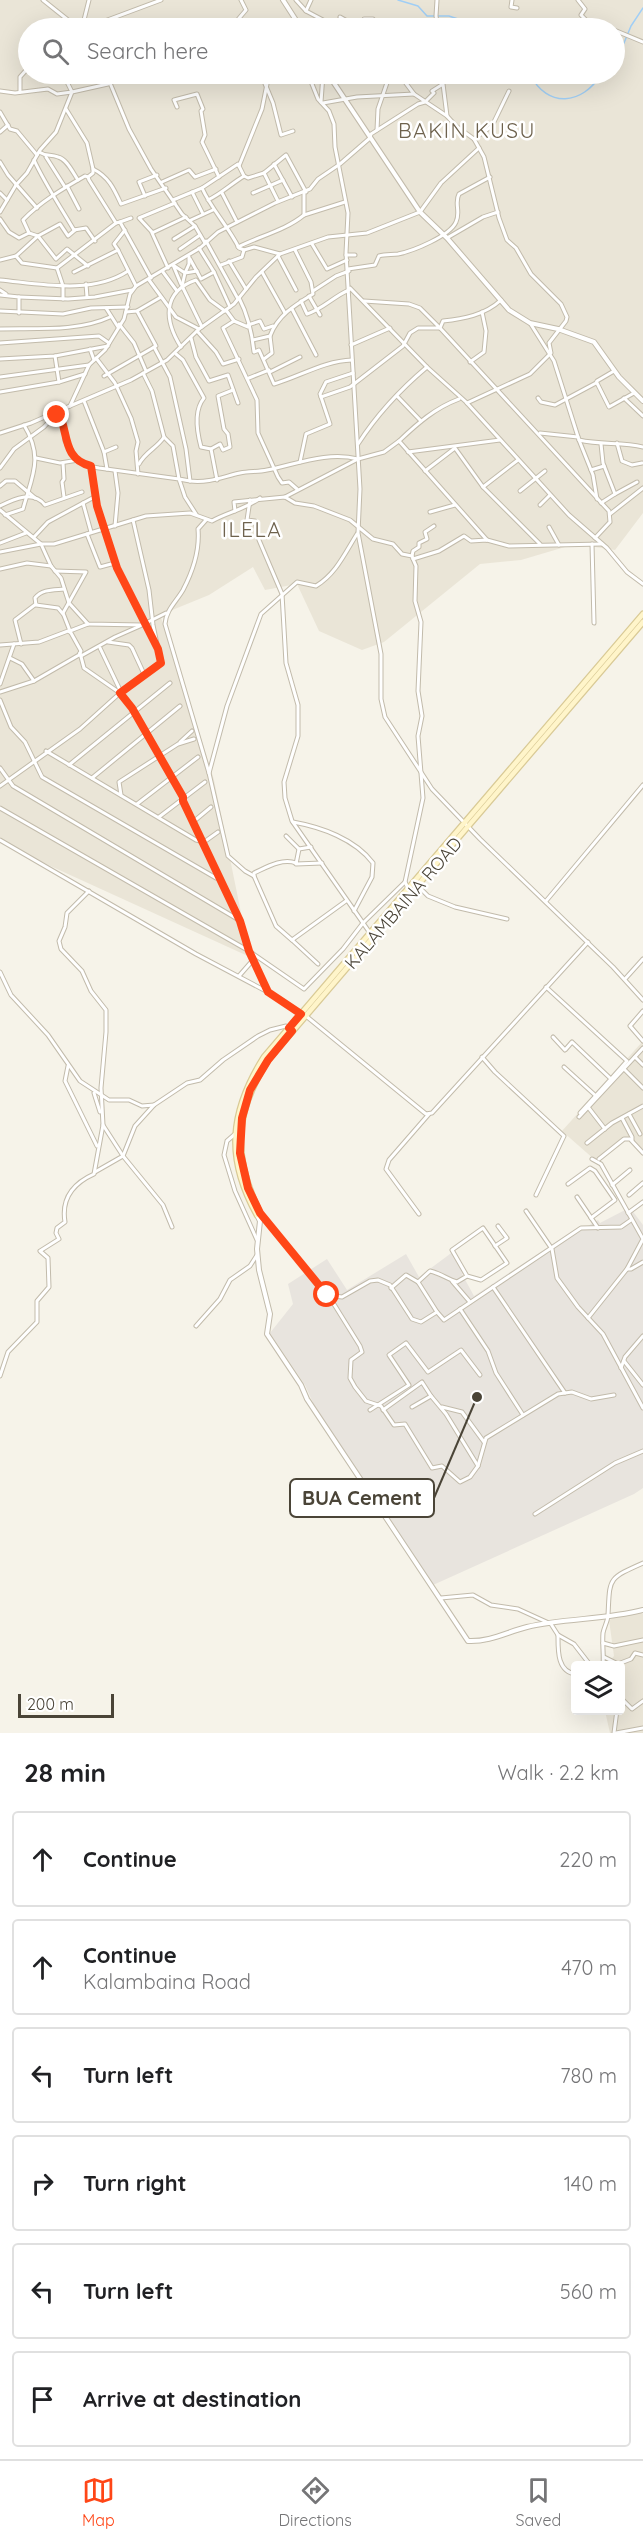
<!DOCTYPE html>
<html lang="en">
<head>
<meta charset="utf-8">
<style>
	body { margin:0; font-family:Quicksand,sans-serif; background:#f6f6f6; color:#202124 }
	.controls { position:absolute; right:18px; bottom:18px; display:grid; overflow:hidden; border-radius:6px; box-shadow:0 6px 24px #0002 }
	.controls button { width:54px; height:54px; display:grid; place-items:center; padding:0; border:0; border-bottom:2px solid #e0e0e0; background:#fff; color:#202124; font:30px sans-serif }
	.scale { position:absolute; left:18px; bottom:15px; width:96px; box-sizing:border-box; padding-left:6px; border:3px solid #4a4437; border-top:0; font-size:16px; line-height:21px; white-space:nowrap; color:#4a4437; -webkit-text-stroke:4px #fff; paint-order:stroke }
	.stop { position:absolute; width:18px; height:18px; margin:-14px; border:4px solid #ff4617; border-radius:50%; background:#fff }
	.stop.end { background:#ff4617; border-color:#fff; box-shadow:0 2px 6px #0008 }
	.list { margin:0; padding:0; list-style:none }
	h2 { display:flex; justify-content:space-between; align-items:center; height:78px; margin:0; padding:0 24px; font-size:26px }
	h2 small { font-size:20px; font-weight:400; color:#757577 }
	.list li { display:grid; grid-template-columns:39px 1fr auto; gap:18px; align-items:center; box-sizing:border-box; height:96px; margin:0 12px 12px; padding:0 12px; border:2px solid #e0e0e0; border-radius:6px }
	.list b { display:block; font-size:22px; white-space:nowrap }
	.list p { margin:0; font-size:20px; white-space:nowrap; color:#757577 }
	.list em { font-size:20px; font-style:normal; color:#757577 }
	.icon { flex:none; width:33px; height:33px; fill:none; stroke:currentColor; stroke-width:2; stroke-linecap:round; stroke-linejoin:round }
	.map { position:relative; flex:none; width:643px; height:1733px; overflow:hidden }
	.search { position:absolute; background:#fff; box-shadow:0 6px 24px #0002; left:18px; right:18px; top:18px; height:66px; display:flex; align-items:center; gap:15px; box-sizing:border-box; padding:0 21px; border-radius:33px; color:#757577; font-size:22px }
	.sheet { height:726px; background:#fff }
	nav { display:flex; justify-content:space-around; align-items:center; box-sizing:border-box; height:84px; border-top:2px solid #e0e0e0; background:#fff; font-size:16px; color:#757577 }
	nav a { display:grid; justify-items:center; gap:3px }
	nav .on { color:#ff4617 }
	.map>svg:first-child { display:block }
	.residential { fill:#eae5d7; fill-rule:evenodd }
	.industrial { fill:#e8e4de }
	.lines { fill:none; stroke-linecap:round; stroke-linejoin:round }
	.stream { stroke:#a1cff6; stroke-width:1.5 }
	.minor-casing { stroke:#c2bbab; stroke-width:5 }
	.tertiary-casing { stroke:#c2bbab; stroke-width:6 }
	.secondary-casing { stroke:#d9ca96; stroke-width:7 }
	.minor { stroke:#fff; stroke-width:3 }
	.tertiary { stroke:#fff; stroke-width:4 }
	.secondary { stroke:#fff5ca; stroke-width:4.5 }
	.route { stroke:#ff4617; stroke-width:8 }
	.labels { text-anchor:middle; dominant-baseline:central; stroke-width:5; stroke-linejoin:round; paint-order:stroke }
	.street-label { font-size:18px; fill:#4a4437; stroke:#fff }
	.quarter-label { font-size:21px; letter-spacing:1.5px; fill:#6e624d; stroke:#fff }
	.leader { fill:none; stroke:#4a4437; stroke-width:2 }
	.callout-dot { fill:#4a4437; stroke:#fff; stroke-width:2 }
	.callout { fill:#fff; stroke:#4a4437; stroke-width:2 }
	.callout-label { font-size:20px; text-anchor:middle; font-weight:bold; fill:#4a4437 }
</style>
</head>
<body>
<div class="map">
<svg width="643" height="1733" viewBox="0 0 643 1733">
	<rect width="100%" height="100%" fill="#f6f3e9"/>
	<!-- residential -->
	<g class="residential">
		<path d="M0,0H643V513L615,550L575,544L521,560L480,564L384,642L362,650L319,631L297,584L265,590L253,567L209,595L160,615L179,667L214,780L250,957L0,843ZM28,28H614V74H28Z"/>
		<polygon points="643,1041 643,1153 628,1137 595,1160 562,1131"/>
		<polygon points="635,1609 643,1614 643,1733 610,1733 605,1711 620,1710 620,1666 607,1665 614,1656 609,1620"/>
	</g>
	<!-- industrial -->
	<polygon class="industrial" points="631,1209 643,1225 643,1488 634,1494 433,1585 314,1405 305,1385 270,1333 293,1304 288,1284 327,1259 347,1290 406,1254 419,1277 454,1251 464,1273 462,1274 474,1296 580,1226 583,1229 598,1220 600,1223 625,1210"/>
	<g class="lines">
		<!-- stream -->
		<g class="stream">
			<polyline points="398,0 418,6 427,16 449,16 485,28"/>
			<polyline points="614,58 619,55 631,26 643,8"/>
			<path d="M530,74C547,109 583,105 601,74"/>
		</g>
		<!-- minor casing -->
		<g class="minor-casing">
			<g id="minor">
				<polyline points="43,0 78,28"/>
				<polyline points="241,0 246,10 235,23 242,28"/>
				<polyline points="296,0 306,11 338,28"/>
				<polyline points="437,0 436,16 438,28"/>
				<polyline points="512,0 511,7 517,8"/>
				<polyline points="578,0 585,9 581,15 586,20 609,28"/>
				<polyline points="306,11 311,0"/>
				<polyline points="340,17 347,21 346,28"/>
				<polyline points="322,20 324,28"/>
				<polyline points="347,21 363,24 364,19 373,19 372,28"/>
				<polyline points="82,28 89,0"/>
				<polyline points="86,28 161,0"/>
				<polyline points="614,30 643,42"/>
				<polyline points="98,74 102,79 110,83 129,129 151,169 182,214 195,226 205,243"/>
				<polyline points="261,74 273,103 281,135 293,131"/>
				<polyline points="308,74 318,99 329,111 334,124 335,147 348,213 346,253 360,489 358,533 381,654 381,699 385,717 432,789 480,839 613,967 643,1000"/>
				<polyline points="399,74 414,94 447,116 456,126 474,139 484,157 499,218 507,240 516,248 531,274 561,304 567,317 566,321 549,343 551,353 530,374 467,403"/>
				<polyline points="388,80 399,74"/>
				<polyline points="0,91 15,93 48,89 57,94 72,92 63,74"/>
				<polyline points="20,92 20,77 28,68"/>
				<polyline points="321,102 323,74"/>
				<polyline points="323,103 357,97 414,94"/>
				<polyline points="177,107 174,100 197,94 203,109 201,111 205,135 202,142 219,177"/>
				<polyline points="0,112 10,129 17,131 37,155"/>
				<polyline points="377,130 378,109 390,74"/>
				<polyline points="0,132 8,125"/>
				<polyline points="474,139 492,126 509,91"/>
				<path d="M39,152C47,157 50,154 58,157C67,159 73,173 78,180"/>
				<polyline points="46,157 65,187"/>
				<path d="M34,160C45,184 60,206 74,230L86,228L95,241"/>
				<polyline points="0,162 8,175 37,208"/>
				<polyline points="274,164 292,197"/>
				<polyline points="239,166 262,109 269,74"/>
				<path d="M93,169C109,177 114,189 121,204L166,188"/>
				<polyline points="264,173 286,155 306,192"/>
				<polyline points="244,176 248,178 264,173 278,201"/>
				<polyline points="162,182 189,170 195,177 216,169"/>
				<polyline points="67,186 79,209"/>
				<polyline points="192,192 203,214"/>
				<polyline points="0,193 7,200"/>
				<polyline points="222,193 237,222"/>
				<polyline points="253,193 283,180"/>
				<polyline points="145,196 139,182 157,175"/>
				<polyline points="173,200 202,188"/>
				<path d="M208,200C222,193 231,184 244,176L238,164L202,188C212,210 228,226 239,248L244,250L254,247L280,254"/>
				<polyline points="0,212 16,185 27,173 40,150 56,132 72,92 108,84"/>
				<polyline points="304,215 345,202"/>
				<path d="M0,219L9,232L19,238L29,233L23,220C40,202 64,188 85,176L88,177"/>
				<polyline points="191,220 213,210"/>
				<polyline points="120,222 131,218"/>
				<polyline points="116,223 120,222 151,278"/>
				<polyline points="152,232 139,218 175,203"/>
				<polyline points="29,233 38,236 60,224 68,236 75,230"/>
				<polyline points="447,238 483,217 498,212"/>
				<polyline points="174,239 195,226"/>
				<polyline points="206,241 238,299"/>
				<polyline points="312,244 327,269 347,260"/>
				<path d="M238,247C260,236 286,230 304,215V192"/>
				<polyline points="199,248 214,272 230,307"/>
				<polyline points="180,249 200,235"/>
				<polyline points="118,250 114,244 125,230"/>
				<polyline points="346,255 355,255"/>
				<polyline points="16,256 38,236 56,259 67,249 88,266"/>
				<polyline points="278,256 296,290"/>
				<polyline points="190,259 201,279 214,272"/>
				<polyline points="0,260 16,256 22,263 57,268 116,223 89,180 88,177 93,173 93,169 87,143 66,109"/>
				<polyline points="229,261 246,289"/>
				<polyline points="221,265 242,257 244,250"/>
				<polyline points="57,268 63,286 63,299"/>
				<polyline points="168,268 152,233 186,217"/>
				<path d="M348,269L375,265L379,256C386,254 392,255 398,254C413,251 450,236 456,222C461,212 454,203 459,194L490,177"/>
				<polyline points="197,271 185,273 182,286 202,327"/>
				<polyline points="74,272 118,250 136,286"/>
				<polyline points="163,272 177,291"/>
				<polyline points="262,272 285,313"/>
				<path d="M0,280C41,284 92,295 128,271"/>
				<polyline points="149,280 176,317 199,329"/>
				<polyline points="86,284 87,297"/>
				<polyline points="181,284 173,265 185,273 189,264 189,257"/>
				<polyline points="350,288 427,367 466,402 569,515 607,548 627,572 643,584"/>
				<polyline points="0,290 6,294"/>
				<polyline points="313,291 336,276 349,271"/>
				<polyline points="0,295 19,297 19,313"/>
				<polyline points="309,296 320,315"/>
				<polyline points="19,297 68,299 95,297 132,290"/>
				<path d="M239,298C248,315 252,333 254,352L259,350L274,384C301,376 324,361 352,360"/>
				<path d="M501,300C485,315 463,319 443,321L440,328L609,511L610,522L595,538"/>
				<path d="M301,301L307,314C323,309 334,296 349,290"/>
				<polyline points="106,308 118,327"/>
				<polyline points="292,309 316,355"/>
				<polyline points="226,310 234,321 223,328 257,400 258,433 278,477 282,483 289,482 297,489"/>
				<polyline points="0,311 63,314 91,308 128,307"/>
				<polyline points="126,312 137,311 161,297"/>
				<polyline points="234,321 248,327"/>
				<polyline points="530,323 554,361 579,440 593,475 597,499"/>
				<polyline points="119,324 134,343 146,371"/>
				<polyline points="248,325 260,321 264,329 273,326"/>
				<path d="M0,329C35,328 78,332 110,317"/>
				<polyline points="197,331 216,352 223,364 239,359"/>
				<polyline points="191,338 196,357 209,381 228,375 238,403"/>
				<path d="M253,340L270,336C278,315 295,305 313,294L311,282L295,250"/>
				<polyline points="0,343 99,336 109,343"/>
				<polyline points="351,345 390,328"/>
				<path d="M154,347L170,377L186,449L190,481C209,483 222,477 240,473C249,471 258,472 267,470C297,464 328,451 358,459"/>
				<path d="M181,347C165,322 161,292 196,280L210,300L225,311"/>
				<polyline points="90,349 94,360"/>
				<path d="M176,354L183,360L204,398C193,411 197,432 201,447L211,449L217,480"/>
				<polyline points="55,356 59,382 85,374"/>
				<polyline points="96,358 115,383 131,418 138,442 136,451 138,474"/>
				<polyline points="0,359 55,356 108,346"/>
				<polyline points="264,359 272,353 270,336"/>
				<polyline points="470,362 484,352 486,331 482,312"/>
				<polyline points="270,372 300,357"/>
				<polyline points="143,373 152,391 164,437 173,446 179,479 190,481"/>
				<polyline points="104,376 156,346 137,311"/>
				<polyline points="0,377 89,365"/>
				<polyline points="249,378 269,370"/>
				<polyline points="597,383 609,407 634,393"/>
				<polyline points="0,392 59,382"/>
				<polyline points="397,396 421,421"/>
				<polyline points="321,397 350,387 403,346 410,333 418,328 440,328 420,308 409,304 364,301"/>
				<polyline points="538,398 541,402 555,405 596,383 597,381 614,371"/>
				<polyline points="624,398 643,416"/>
				<path d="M459,399C435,408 418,423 399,441L487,540"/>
				<polyline points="84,401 104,452 107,469"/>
				<polyline points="70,406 131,380 167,360 199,329 234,304 256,277 280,254 328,237 367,233 420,212 441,183 479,148"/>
				<polyline points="0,433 31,423 70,406 89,365 105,350 124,319 130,294 136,286 200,248 218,232 275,203 310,189 318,179 340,164 370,138 371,134 418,104 425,102 434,93 432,91 443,84 447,116"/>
				<polyline points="540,433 578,437"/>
				<path d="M579,440C601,445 622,442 643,447"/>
				<polyline points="617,443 622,461 632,465 642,463"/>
				<path d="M358,444C376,416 402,388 427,367"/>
				<polyline points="211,449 220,444 223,450 230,447 228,434 224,429 218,396 233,390"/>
				<polyline points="104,452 116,447"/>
				<polyline points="408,452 500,440"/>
				<polyline points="36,458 60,463 78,460 87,466 99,468 179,479 185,497 196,514"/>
				<polyline points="518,460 483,487 540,544"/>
				<polyline points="300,462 306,434 330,424 320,394 326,382 353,373"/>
				<polyline points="63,463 64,479 62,482 64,497"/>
				<path d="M139,464C145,452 157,448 164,437"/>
				<polyline points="91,466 97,506 117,568 155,644"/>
				<polyline points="0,468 14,449 44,427 58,412 63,419 65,441 78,460"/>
				<polyline points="591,470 604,466"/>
				<polyline points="115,471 118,493 115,526"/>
				<polyline points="425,471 455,448 483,487"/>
				<polyline points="0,486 6,481 15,481 35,498"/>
				<polyline points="520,491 545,471"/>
				<polyline points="615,494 637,482"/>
				<polyline points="285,497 358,459 384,452 399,441"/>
				<polyline points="250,500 247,520 255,521 259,540 282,594 286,663 298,705 298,736 284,782 285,798 292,821 370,933"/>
				<polyline points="83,503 91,532"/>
				<polyline points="601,503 615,494 603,463 601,444"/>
				<polyline points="540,505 550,495"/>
				<path d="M0,506C14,499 33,490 45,505L82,492"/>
				<polyline points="0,510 41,544 51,566 61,578 69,603 88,624 142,625 166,613"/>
				<polyline points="235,511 234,502 285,497 295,503 314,506 350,520 373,539 393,544 402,554 412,556 413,559"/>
				<polyline points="430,512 455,505"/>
				<polyline points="610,514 643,488"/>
				<path d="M5,515L23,509C32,476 44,458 24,425"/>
				<path d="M206,520L198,529C200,551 193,571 183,590C176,602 166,610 165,624L209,773L228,856L245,871L254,876L276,926L292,940L346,901"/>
				<polyline points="549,527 559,545"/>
				<polyline points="87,534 100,567 115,563"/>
				<polyline points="34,537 48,522 96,496"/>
				<polyline points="0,543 26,533"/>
				<polyline points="592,544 594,623"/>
				<path d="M0,552L41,544H54L146,516L190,513L212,521C228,512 246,509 260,498"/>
				<polyline points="412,556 413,551 419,547 419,543 427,539 425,532 434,526"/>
				<polyline points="0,569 27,563 51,566"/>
				<polyline points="55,571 86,572 63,613 70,631 88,624"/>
				<path d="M63,614L58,608L36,605L35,598C42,589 53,590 64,589"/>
				<polyline points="108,642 129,645 132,648 144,674"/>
				<polyline points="21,644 15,620 36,604"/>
				<polyline points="0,645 39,642 68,631 71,633 81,651 79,655 34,681 0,692"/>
				<polyline points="100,648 121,692"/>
				<polyline points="80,653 84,668 120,693 132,708 183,797 183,801 241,921 249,951 304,989 343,949 363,923 405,882"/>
				<polyline points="81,656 115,637 140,626"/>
				<polyline points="10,658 22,664 34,681"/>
				<polyline points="0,684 14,644"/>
				<polyline points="0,700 11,727 25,742 42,777 216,878 220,877"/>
				<polyline points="180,742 192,731"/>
				<polyline points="46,751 196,840 204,842 218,832"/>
				<polyline points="69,765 170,683"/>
				<polyline points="0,768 13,786 239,920"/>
				<path d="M209,773L227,706L261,614L297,582L316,586C336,574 345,553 357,534"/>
				<polyline points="92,778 180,706"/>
				<polyline points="0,786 80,729 130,684 161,663 153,625 149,590 133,520"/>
				<polyline points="121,795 119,782 178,744 194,739"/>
				<polyline points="137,804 198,757"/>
				<polyline points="0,808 249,951 268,991"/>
				<polyline points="159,817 205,782"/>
				<polyline points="193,822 211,807"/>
				<path d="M293,822C321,827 355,839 373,863L372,877L354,911"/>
				<polyline points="286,836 299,849 311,847"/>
				<polyline points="0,840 196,954 279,998 306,1016 426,1114 432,1113 588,942"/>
				<polyline points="299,849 296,864 322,863"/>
				<path d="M254,876V873C267,867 282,858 296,863"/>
				<polyline points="418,886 428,896 455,907 507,919"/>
				<polyline points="408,888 405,882 423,798 418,736 422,716 418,691 421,622 415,601 416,566 413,559 439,551 464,536 471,541 487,540 509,546 602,544"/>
				<polyline points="546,901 643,785"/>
				<polyline points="292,940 318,964"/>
				<polyline points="0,972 11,995 48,1035 80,1081 109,1100 129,1100 142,1106 154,1105"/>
				<polyline points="239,976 253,960"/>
				<polyline points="625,979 643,959"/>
				<polyline points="546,987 627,1061 611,1079"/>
				<polyline points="643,1011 630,1026 643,1041"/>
				<polyline points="553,1037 565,1050 572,1042 611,1079 580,1113"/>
				<polyline points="482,1057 495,1072 564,1136 536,1195"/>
				<polyline points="635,1057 643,1065"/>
				<polyline points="68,1066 65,1081 97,1146"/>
				<polyline points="564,1067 596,1096"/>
				<polyline points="624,1069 643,1088"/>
				<polyline points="94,1093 100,1112"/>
				<polyline points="588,1107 605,1129"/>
				<polyline points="629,1114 640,1134"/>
				<polyline points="579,1117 643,1048"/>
				<polyline points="622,1118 632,1137 632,1140"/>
				<polyline points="235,1134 227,1141 224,1155 235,1191 257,1240"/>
				<polyline points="587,1143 612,1123 643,1106"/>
				<polyline points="599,1159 624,1139 630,1139 643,1153"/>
				<polyline points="95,1172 123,1156 103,1125"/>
				<polyline points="568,1184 590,1168 595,1171 615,1200 591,1218"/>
				<polyline points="612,1185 630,1170"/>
				<polyline points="629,1195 643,1183"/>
				<polyline points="577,1197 598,1228"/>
				<polyline points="526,1211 552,1249 557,1278 578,1307 603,1334 643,1408"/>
				<polyline points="260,1213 332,1301 360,1346 362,1352 351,1360 350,1378 355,1387 366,1401 381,1406 394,1425 405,1424 432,1468 442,1466 460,1482 470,1477 478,1466 446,1414 431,1396 412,1407"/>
				<polyline points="628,1213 643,1202"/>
				<polyline points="419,1214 386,1169 389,1160 429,1114"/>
				<polyline points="172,1227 163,1205 123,1156 135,1126 154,1105 187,1083 200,1080 223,1060 258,1036 270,1030 286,1026 289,1028"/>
				<polyline points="495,1246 507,1238 498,1226"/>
				<polyline points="627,1269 631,1269 643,1262"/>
				<polyline points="452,1281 470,1302"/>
				<polyline points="418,1282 437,1312"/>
				<polyline points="493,1287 565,1393"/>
				<path d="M391,1288L406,1275L418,1282L430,1271C440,1273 447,1279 457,1282L467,1276L481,1280L507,1263L483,1228L452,1250L467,1276"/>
				<polyline points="327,1295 342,1297 370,1281 378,1280 390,1285 412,1319 421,1322 437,1312 444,1320 581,1228 621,1227 631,1220"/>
				<polyline points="460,1309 488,1351 496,1373 523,1415"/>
				<polyline points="588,1318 627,1269 643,1239 601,1164 592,1159"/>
				<polyline points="196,1326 220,1299 230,1280 250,1266 257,1255"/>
				<polyline points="624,1361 643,1385"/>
				<polyline points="621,1368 625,1357 643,1336"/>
				<path d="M0,1376L8,1352L37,1322V1301L49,1287L48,1258L40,1251L59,1239L56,1233L57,1228L65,1222C61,1198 74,1183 94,1174L103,1125L101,1088L106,1032V1010L91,991L82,971L61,949L59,941L65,927L67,913L89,891"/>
				<polyline points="442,1407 462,1412 484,1442"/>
				<polyline points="370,1410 409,1385 389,1355 406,1343 428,1372 461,1350 480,1375"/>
				<polyline points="383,1410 422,1382 431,1396"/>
				<polyline points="478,1466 486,1438 558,1394 572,1392 591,1399 614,1395"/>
				<polyline points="535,1514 615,1463 643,1451"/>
				<polyline points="441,1598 473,1595 491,1605 518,1609 551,1624 558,1635 574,1644 591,1666"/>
				<path d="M558,1635C558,1650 557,1672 576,1674"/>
				<polyline points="603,1643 614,1646 643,1640"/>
				<polyline points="604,1657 618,1664 631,1659 635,1653 643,1655"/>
				<path d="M603,1666C604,1655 602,1644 603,1633C604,1627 608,1621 608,1615C610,1578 607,1579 643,1563"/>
				<polyline points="620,1697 632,1709 643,1701"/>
				<polyline points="614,1733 617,1710"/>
				<polyline points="616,1733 643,1728"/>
			</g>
		</g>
		<!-- tertiary casing -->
		<g class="tertiary-casing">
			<g id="tertiary">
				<polyline points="283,0 301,28"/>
				<polyline points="328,74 420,212 447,238 509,310 530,323 558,329 594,342 619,377 643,401"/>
				<path d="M257,1215L260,1221L257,1249L259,1270L270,1314L267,1334L301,1385L307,1399L468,1641C490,1642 507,1632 527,1627C565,1618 605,1620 643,1610"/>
			</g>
		</g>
		<!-- secondary casing -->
		<g class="secondary-casing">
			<g id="secondary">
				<path d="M260,1213C232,1156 234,1113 268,1060L643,622"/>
				<path d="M257,1215C225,1158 230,1111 264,1057L643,614"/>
			</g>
		</g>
		<!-- minor -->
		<use href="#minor" class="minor"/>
		<!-- tertiary -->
		<use href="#tertiary" class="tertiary"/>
		<!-- secondary -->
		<use href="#secondary" class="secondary"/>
	</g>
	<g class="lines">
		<!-- route -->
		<path class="route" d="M57,415L58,412C69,430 61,459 91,466L97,506L117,568L158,649L161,663L120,693L132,708L183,797V801L240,921L249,951L268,992L301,1014L289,1028L292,1031L268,1060L250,1090L242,1118L240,1153L248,1188L260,1213L327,1295"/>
	</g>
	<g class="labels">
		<!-- street labels -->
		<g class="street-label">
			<text transform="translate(403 903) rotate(-49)">KALAMBAINA ROAD</text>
		</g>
		<!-- quarter labels -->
		<g class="quarter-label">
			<text x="467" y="130">BAKIN KUSU</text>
			<text x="252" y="529">ILELA</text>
		</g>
	</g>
	<!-- callouts -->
	<path class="leader" d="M477 1397L434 1498"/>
	<circle class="callout-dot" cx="477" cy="1397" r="6"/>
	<rect class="callout" x="290" y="1479" width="144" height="38" rx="6"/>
	<g class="callout-label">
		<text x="362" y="1505">BUA Cement</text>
	</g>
</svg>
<div class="controls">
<button><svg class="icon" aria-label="layers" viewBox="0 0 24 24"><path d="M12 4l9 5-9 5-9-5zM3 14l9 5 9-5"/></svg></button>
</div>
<div class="scale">200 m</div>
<div class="stop" style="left:327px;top:1295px"></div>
<div class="stop end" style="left:57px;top:415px"></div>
<div class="search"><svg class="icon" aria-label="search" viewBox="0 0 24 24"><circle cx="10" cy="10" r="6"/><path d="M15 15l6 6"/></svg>Search here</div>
</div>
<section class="sheet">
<h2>28 min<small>Walk · 2.2 km</small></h2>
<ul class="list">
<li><svg class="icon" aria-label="ahead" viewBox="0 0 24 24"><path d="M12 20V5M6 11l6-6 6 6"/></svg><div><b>Continue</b></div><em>220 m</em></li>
<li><svg class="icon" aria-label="ahead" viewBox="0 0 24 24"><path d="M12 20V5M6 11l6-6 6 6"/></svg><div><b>Continue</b><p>Kalambaina Road</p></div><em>470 m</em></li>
<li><svg class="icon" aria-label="left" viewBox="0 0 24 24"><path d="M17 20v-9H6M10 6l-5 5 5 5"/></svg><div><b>Turn left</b></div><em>780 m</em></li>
<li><svg class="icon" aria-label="right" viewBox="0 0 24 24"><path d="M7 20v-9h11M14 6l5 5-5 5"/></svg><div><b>Turn right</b></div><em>140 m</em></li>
<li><svg class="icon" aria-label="left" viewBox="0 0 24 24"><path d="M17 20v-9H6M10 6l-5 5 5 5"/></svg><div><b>Turn left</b></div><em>560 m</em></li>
<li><svg class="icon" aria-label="arrive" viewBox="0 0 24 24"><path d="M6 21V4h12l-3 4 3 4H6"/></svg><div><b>Arrive at destination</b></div></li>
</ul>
</section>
<nav>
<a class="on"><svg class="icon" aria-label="map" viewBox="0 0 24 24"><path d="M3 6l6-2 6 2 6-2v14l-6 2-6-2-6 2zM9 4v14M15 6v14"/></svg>Map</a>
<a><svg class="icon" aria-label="directions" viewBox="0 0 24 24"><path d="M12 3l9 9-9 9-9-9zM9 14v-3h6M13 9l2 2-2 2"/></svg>Directions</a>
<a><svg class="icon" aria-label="saved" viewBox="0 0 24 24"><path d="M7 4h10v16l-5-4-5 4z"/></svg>Saved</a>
</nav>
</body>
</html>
